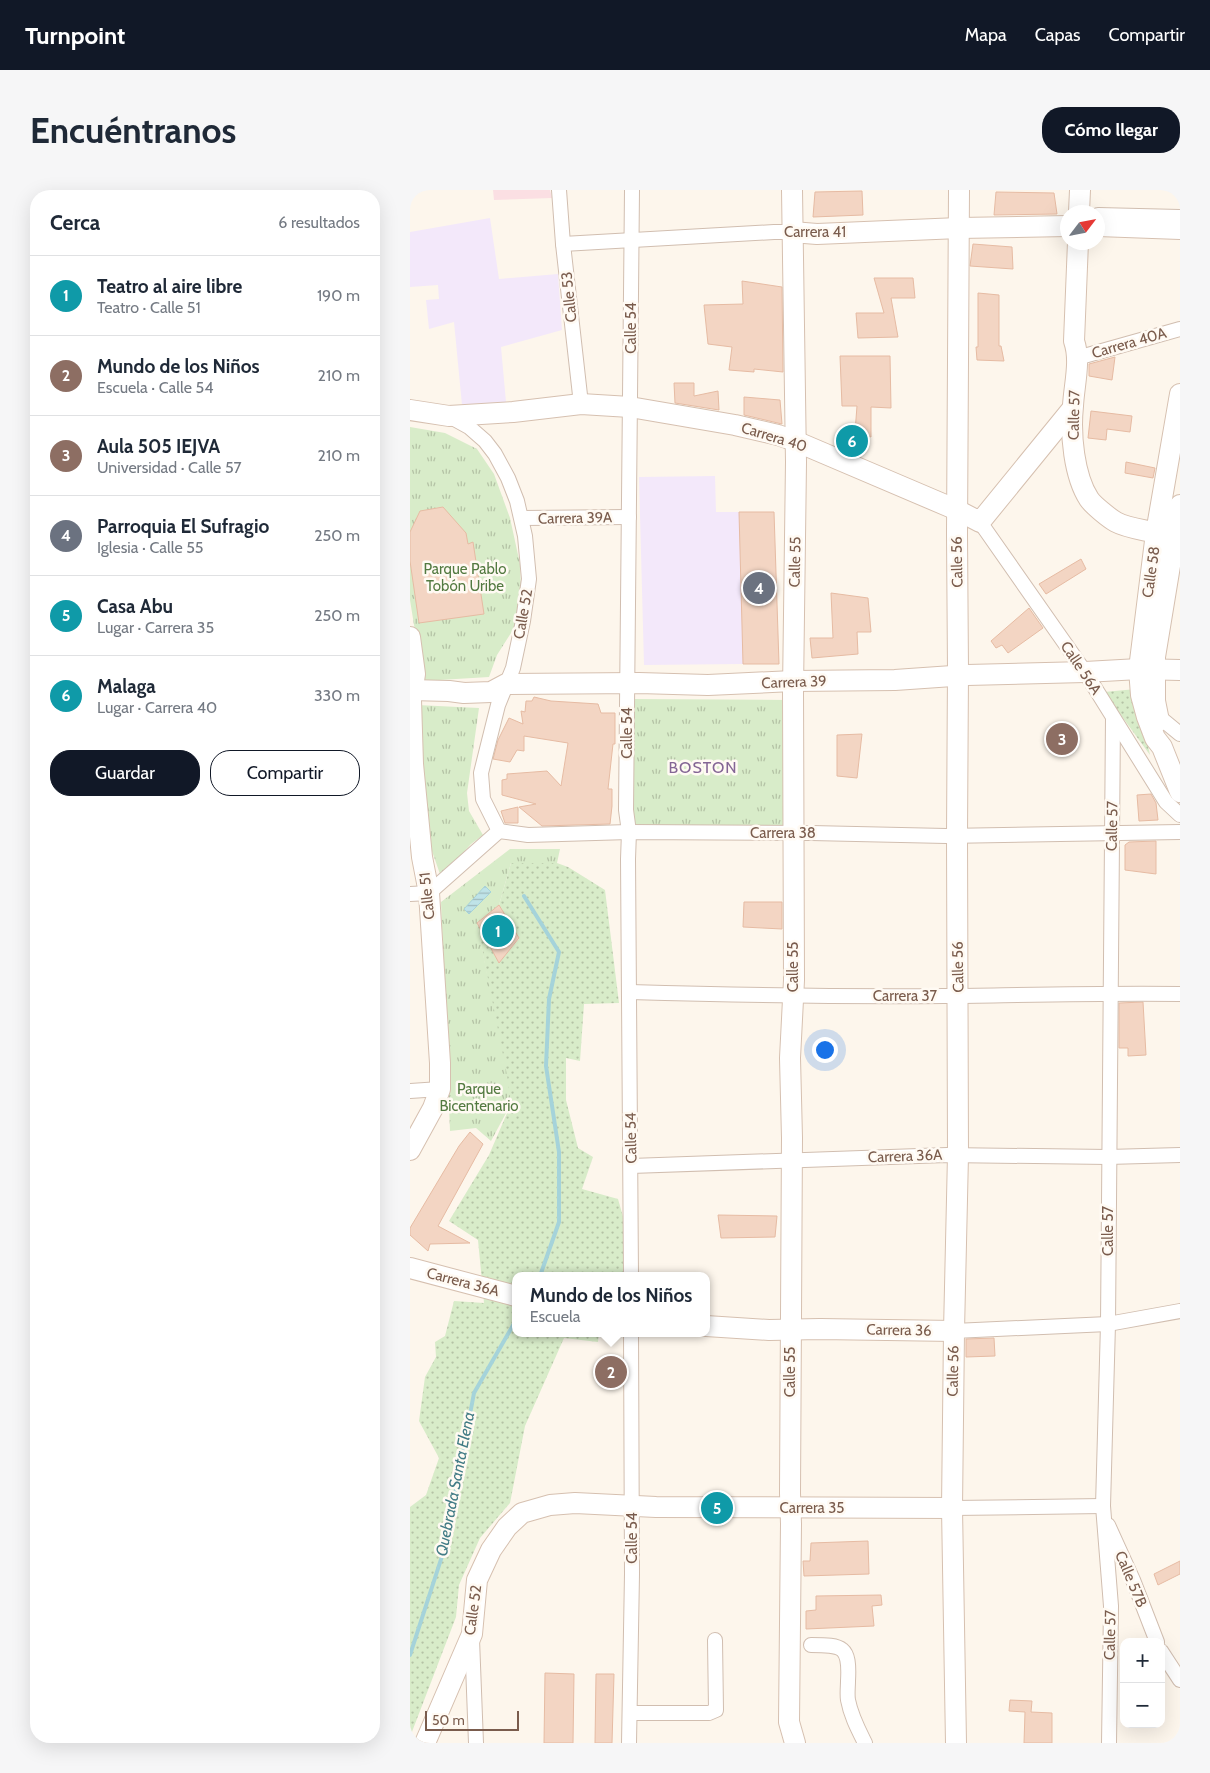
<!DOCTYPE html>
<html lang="es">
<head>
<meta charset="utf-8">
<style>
	body { margin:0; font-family:Cabin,sans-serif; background:#f6f6f7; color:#1f2937 }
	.controls { position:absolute; right:15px; bottom:15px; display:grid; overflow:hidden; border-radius:10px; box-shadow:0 5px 20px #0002 }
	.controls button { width:45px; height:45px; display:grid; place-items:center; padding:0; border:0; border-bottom:1px solid #e0e1e3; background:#fff; color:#1f2937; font:25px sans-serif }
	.compass { position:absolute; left:650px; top:15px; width:45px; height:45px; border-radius:50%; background:#fff; box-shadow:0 5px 20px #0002; rotate:58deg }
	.scale { position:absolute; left:15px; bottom:12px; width:94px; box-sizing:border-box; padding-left:5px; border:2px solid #7a5c4d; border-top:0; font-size:14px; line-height:18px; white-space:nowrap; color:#7a5c4d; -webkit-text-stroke:4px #fffaf3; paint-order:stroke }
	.you { position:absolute; left:414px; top:859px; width:18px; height:18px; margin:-12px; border:4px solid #fff; border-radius:50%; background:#1a73e8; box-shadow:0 0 0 8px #1a73e833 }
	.badge { display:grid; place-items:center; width:32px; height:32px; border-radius:50%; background:#111827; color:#fff; font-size:16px; font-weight:700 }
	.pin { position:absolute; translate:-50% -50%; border:2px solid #fff; box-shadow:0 1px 5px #0006 }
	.popup { position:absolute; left:102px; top:1082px; width:198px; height:65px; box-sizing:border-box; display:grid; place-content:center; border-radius:10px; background:#fff; filter:drop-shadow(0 1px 4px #0005); font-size:16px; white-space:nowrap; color:#747a83 }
	.popup b { font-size:19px; color:#1f2937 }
	.popup::after { content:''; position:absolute; left:50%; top:100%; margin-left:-10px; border:10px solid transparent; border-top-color:#fff }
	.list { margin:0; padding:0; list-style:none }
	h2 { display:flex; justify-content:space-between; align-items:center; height:65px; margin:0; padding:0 20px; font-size:21px }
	h2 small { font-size:16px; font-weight:400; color:#747a83 }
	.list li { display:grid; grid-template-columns:32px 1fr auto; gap:15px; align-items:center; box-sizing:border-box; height:80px; padding:0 20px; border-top:1px solid #e0e1e3 }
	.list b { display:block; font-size:19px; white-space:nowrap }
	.list p { margin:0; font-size:16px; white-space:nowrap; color:#747a83 }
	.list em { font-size:16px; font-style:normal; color:#747a83 }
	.actions { display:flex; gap:10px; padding:15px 20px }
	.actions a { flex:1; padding:11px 0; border:1px solid #111827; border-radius:20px; text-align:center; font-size:18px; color:#111827 }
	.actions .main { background:#111827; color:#fff }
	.map { position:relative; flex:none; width:770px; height:1553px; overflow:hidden; border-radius:20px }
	header { display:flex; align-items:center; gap:30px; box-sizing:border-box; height:70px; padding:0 25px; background:#111827; color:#fff }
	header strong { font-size:24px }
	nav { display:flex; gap:28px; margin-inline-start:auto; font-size:18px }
	.intro { display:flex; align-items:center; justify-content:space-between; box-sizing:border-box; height:120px; padding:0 30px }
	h1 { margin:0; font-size:35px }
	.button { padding:12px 22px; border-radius:20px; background:#111827; color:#fff; font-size:18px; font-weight:700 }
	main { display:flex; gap:30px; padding:0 30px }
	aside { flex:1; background:#fff; border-radius:20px; box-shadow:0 5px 20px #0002 }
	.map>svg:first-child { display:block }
	.education { fill:#f3e8fa }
	.medical { fill:#fbdfe3 }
	.grass { fill:url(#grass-dots) }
	.park { fill:url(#park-tufts) }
	.water { fill:url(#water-rules); stroke:#a5d3da }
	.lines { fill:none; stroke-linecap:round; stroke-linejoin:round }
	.stream { stroke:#a5d3da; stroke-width:4 }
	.building { fill:#f3d5c3; stroke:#e6bba3 }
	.street-casing { stroke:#d1beb0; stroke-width:16 }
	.secondary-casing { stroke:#d6c0b0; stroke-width:22 }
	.street { stroke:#fff; stroke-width:14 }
	.secondary { stroke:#fff; stroke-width:20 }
	.labels { text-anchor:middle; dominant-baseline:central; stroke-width:5; stroke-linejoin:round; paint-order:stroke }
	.street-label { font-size:15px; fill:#7a5c4d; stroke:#fffaf3 }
	.park-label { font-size:15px; fill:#537a41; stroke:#fffaf3 }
	.neighbourhood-label { font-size:16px; letter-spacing:1px; fill:#846695; stroke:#fffaf3 }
	.water-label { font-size:16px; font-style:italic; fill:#437c86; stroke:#fffaf3 }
</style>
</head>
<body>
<header>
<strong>Turnpoint</strong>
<nav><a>Mapa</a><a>Capas</a><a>Compartir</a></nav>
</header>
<div class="intro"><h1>Encuéntranos</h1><a class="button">Cómo llegar</a></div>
<main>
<aside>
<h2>Cerca<small>6 resultados</small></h2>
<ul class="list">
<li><span class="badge" style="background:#0f9aa8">1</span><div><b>Teatro al aire libre</b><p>Teatro · Calle 51</p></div><em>190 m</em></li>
<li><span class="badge" style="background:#8d6e63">2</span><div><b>Mundo de los Niños</b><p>Escuela · Calle 54</p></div><em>210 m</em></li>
<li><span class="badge" style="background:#8d6e63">3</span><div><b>Aula 505 IEJVA</b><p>Universidad · Calle 57</p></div><em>210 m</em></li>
<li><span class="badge" style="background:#6b7280">4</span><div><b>Parroquia El Sufragio</b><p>Iglesia · Calle 55</p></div><em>250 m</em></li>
<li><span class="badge" style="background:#0f9aa8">5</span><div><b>Casa Abu</b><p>Lugar · Carrera 35</p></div><em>250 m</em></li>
<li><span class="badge" style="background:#0f9aa8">6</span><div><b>Malaga</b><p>Lugar · Carrera 40</p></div><em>330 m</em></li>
</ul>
<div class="actions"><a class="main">Guardar</a><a>Compartir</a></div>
</aside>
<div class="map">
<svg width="770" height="1553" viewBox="0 0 770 1553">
	<defs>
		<pattern id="grass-dots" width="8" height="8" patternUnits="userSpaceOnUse" patternTransform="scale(1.25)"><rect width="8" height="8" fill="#d8ecc9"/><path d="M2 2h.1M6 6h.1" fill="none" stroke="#b4c2a5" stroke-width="1.8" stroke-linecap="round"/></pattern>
		<pattern id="park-tufts" width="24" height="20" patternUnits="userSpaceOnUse" patternTransform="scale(1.25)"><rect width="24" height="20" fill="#d8ecc9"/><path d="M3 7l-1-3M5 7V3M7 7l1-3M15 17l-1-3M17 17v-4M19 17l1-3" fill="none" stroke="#b4c2a5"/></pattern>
		<pattern id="water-rules" width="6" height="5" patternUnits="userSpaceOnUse" patternTransform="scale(1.25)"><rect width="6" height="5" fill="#bfe3e8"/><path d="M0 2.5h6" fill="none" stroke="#a0bbbe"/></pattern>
	</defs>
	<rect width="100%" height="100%" fill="#fdf6ec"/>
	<!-- education -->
	<g class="education">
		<polygon points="80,28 89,89 148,84 152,140 91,157 96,212 52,215 44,132 19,139 16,110 29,109 28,95 0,97 0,42"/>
		<polygon points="305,286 306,322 329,322 333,474 234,475 229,287"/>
	</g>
	<!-- medical -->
	<polygon class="medical" points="83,0 140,0 142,8 84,10"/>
	<!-- grass -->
	<g class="grass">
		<polygon points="726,499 740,565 694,502"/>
		<polygon points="101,673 147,673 158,677 195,700 209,813 174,814 170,871 156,868 156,910 168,958 183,967 172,999 208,1009 230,1086 106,1086 106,1143 189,1143 188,1152 154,1148 115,1236 100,1313 70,1348 49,1395 46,1427 0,1547 0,1317 16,1305 29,1268 9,1231 15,1187 26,1167 25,1152 35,1146 44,1111 74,1113 68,1050 39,1031 79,965 101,914 67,733 89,772 109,749 89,715"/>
	</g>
	<!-- park -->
	<g class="park">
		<polygon points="0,237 35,243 67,259 84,284 100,328 110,374 111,404 106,435 87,465 79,487 13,491 0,410"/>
		<polygon points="220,509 379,510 379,640 220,640"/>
		<polygon points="7,515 69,518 57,603 59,621 73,645 61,654 31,687 14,638"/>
		<polygon points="100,659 150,659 147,673 101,673 89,715 67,733 97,885 101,914 81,951 66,938 40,941 31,712"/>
	</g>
	<!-- water -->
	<polygon class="water" points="75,696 81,702 59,724 54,719"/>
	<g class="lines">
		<!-- stream -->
		<g class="stream">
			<polyline points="114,706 149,762 139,809 136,876 149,962 149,1032 130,1086"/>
			<polyline points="0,1465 35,1357 64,1203 106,1130"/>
		</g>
	</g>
	<!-- building -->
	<g class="building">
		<polygon points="452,1 453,25 403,27 405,2"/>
		<polygon points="586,2 644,3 647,24 584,25"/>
		<polygon points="563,54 602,57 603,79 560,76"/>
		<polygon points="464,88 503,88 505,108 481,108 488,147 448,148 446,123 474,123"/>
		<polygon points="332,91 372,97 373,182 344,179 344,182 319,180 322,157 298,154 294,115 333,114"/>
		<polygon points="568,103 589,105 589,156 591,156 594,171 567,170 566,157 568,157"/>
		<polygon points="430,166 480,166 481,218 461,217 461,247 454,245 446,264 431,256 439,239 445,242 447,216 432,216"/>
		<polygon points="705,167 702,190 679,186 679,174"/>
		<polygon points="264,193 284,193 284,206 308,201 309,220 265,213"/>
		<polygon points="334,207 370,210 372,234 334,225"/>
		<polygon points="681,221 722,226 720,242 697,239 696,250 678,248"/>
		<polygon points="716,272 745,278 743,288 715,283"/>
		<polygon points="33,317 56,343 58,354 63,352 74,424 9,433 0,371 0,342 10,321"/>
		<polygon points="329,322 364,322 369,474 333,474"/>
		<polygon points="671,369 676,379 636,404 629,394"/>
		<polygon points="421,403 458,408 461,442 447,442 448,464 402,468 400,448 423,448"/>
		<polygon points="619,418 633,438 598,463 592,455 586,458 581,451"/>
		<polygon points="124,507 141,511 188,514 191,523 205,523 205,554 203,554 198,599 202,599 202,616 200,634 132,636 109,617 126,614 92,605 92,590 97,589 97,584 137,581 151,596 158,553 114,546 114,561 107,560 100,572 83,569 88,550 99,528 113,534 111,521 115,522 116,511 122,511"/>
		<polygon points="452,544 447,588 427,586 427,545"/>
		<polygon points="741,604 746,613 748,630 729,631 727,605"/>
		<polygon points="108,617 108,633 95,633 91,621"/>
		<polygon points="746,651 746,684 715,680 715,655 719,652"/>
		<polygon points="334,712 372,712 372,739 333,737"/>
		<polygon points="89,715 109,748 89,773 67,733"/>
		<polygon points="733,812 736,865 718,866 718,858 709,858 709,813"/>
		<polygon points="60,942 73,954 28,1036 60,1053 20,1054 18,1061 0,1045 0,1038 49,956"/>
		<polygon points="308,1025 367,1026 365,1047 311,1048"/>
		<polygon points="584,1148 585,1166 556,1167 556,1149"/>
		<polygon points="458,1351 459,1384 394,1386 393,1371 400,1371 401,1353"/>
		<polygon points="770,1371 770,1384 748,1395 744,1384"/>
		<polygon points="471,1405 472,1415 462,1416 464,1436 396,1439 396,1421 406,1420 406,1406"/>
		<polygon points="135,1483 164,1484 163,1553 134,1553"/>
		<polygon points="186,1484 204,1484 202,1553 185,1553"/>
		<polygon points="600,1510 622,1511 621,1522 642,1523 642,1553 614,1553 615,1522 599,1521"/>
	</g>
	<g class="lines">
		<!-- street casing -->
		<g class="street-casing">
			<g id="street">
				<polyline points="149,0 153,54 171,214"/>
				<polyline points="688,25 770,27"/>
				<polyline points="153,54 364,42 382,42"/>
				<polyline points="667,168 770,139"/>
				<polyline points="39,226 59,237 75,251 85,264 98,288 107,311 115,346 119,389 113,431 103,478 88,515 71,583 73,609 89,641"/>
				<polyline points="112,328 219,327"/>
				<polyline points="570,332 675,482 756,612 770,625"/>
				<polyline points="748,526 770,544"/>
				<polyline points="0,704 19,703 89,641 118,645 219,642 401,643 536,646 770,642"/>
				<path d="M220,802C325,805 430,807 535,806C613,805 692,803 770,804"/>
				<polyline points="0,901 30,899"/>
				<polyline points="221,976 537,965 698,967 770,965"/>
				<polyline points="221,1086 218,669 219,642 216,620 222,0"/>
				<polyline points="544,1141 698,1134 770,1121"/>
				<polyline points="542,1318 693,1316"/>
				<polyline points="698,1335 723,1390 747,1452"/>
				<polyline points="62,1449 66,1553"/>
				<path d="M401,1455C433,1455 440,1456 438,1491C438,1497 437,1504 438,1510C441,1526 448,1539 455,1553"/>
				<polyline points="751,1461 770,1490"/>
				<polyline points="220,1523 299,1523 306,1520 305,1450"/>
				<polyline points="219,1553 222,1384 221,1143"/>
				<polyline points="699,1553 701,1416 693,1316 698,1134 703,528"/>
			</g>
		</g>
		<!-- secondary casing -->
		<g class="secondary-casing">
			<g id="secondary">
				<polyline points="382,0 386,272 383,501 384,790 380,868 382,948 380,1303 381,1334 379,1532 385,1553"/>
				<polyline points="669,22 670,0"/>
				<polyline points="688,36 770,39"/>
				<polyline points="382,42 407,44 549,38 658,36"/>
				<path d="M668,52L664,151C671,171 664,195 663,216C660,244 664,286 679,309C683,315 699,328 706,332C717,338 751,344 765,345"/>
				<polyline points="770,204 746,343 729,479 731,505 737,527 745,548 752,557 770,602"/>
				<polyline points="0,220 39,226 103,222 171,214 220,217 325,235 368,245 385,251 547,320 570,332 662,219"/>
				<polyline points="0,447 5,484 1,510 3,574 12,667 19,703 30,873 30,899 23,918 0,960"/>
				<polyline points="0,500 39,501 54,503 81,502 96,494 229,493 298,495 383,491 485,490 557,485 675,482 729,479 770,480"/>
				<polyline points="749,531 745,511 745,467 770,315"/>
				<polyline points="0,1078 106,1106"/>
				<polyline points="296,1136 359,1140 410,1139 544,1141"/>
				<polyline points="15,1553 62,1444 67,1390 81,1360 97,1337 112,1323 140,1315 165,1313 246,1317 542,1318"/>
				<polyline points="546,1553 542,1318 544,1141 548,965 547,646 548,481 547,344 549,0"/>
			</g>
		</g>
		<!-- street -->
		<use href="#street" class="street"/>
		<!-- secondary -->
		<use href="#secondary" class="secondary"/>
	</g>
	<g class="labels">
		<!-- street labels -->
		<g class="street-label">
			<text x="405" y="42">Carrera 41</text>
			<text transform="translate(159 107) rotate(-96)">Calle 53</text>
			<text transform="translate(221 138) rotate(-90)">Calle 54</text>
			<text transform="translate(719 153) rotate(-16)">Carrera 40A</text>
			<text transform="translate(664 225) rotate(-89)">Calle 57</text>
			<text transform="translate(364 247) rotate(17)">Carrera 40</text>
			<text transform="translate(165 328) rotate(-1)">Carrera 39A</text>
			<text transform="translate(385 372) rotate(-89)">Calle 55</text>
			<text transform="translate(547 372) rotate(-91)">Calle 56</text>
			<text transform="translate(741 382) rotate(-82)">Calle 58</text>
			<text transform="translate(113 424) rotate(-80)">Calle 52</text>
			<text transform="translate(671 478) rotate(56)">Calle 56A</text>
			<text transform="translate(384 492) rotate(-2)">Carrera 39</text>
			<text transform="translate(217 543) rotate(-90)">Calle 54</text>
			<text transform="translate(702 636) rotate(-89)">Calle 57</text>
			<text x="373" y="643">Carrera 38</text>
			<text transform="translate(17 706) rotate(-96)">Calle 51</text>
			<text transform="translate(383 777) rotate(-90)">Calle 55</text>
			<text transform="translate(548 777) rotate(-91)">Calle 56</text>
			<text x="495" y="806">Carrera 37</text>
			<text transform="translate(221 948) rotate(-91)">Calle 54</text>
			<text transform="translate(495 966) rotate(-2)">Carrera 36A</text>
			<text transform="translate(698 1041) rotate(-90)">Calle 57</text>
			<text transform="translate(53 1092) rotate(15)">Carrera 36A</text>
			<text transform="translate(489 1140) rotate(1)">Carrera 36</text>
			<text transform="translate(543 1181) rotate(-89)">Calle 56</text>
			<text transform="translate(380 1182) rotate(-90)">Calle 55</text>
			<text x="402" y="1318">Carrera 35</text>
			<text transform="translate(222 1348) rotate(-90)">Calle 54</text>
			<text transform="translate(721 1389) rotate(67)">Calle 57B</text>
			<text transform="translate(63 1420) rotate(-82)">Calle 52</text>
			<text transform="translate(700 1445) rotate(-89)">Calle 57</text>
		</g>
		<!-- park labels -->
		<g class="park-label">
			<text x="55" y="379">Parque Pablo<tspan x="55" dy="17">Tobón Uribe</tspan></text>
			<text x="69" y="899">Parque<tspan x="69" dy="17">Bicentenario</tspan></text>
		</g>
		<!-- neighbourhood labels -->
		<g class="neighbourhood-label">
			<text x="293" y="577">BOSTON</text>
		</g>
		<!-- water labels -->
		<g class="water-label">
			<text transform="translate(45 1294) rotate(-79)">Quebrada Santa Elena</text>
		</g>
	</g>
</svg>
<div class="controls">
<button>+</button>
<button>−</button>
</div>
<svg class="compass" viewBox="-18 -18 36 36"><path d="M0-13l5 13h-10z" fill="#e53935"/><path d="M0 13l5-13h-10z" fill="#747a83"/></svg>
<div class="scale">50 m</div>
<div class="you"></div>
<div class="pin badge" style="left:88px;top:741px;background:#0f9aa8">1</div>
<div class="pin badge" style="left:201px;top:1182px;background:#8d6e63">2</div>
<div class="popup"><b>Mundo de los Niños</b>Escuela</div>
<div class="pin badge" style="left:652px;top:549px;background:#8d6e63">3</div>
<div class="pin badge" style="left:349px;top:398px;background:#6b7280">4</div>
<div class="pin badge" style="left:307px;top:1318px;background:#0f9aa8">5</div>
<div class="pin badge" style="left:442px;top:251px;background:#0f9aa8">6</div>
</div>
</main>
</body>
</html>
